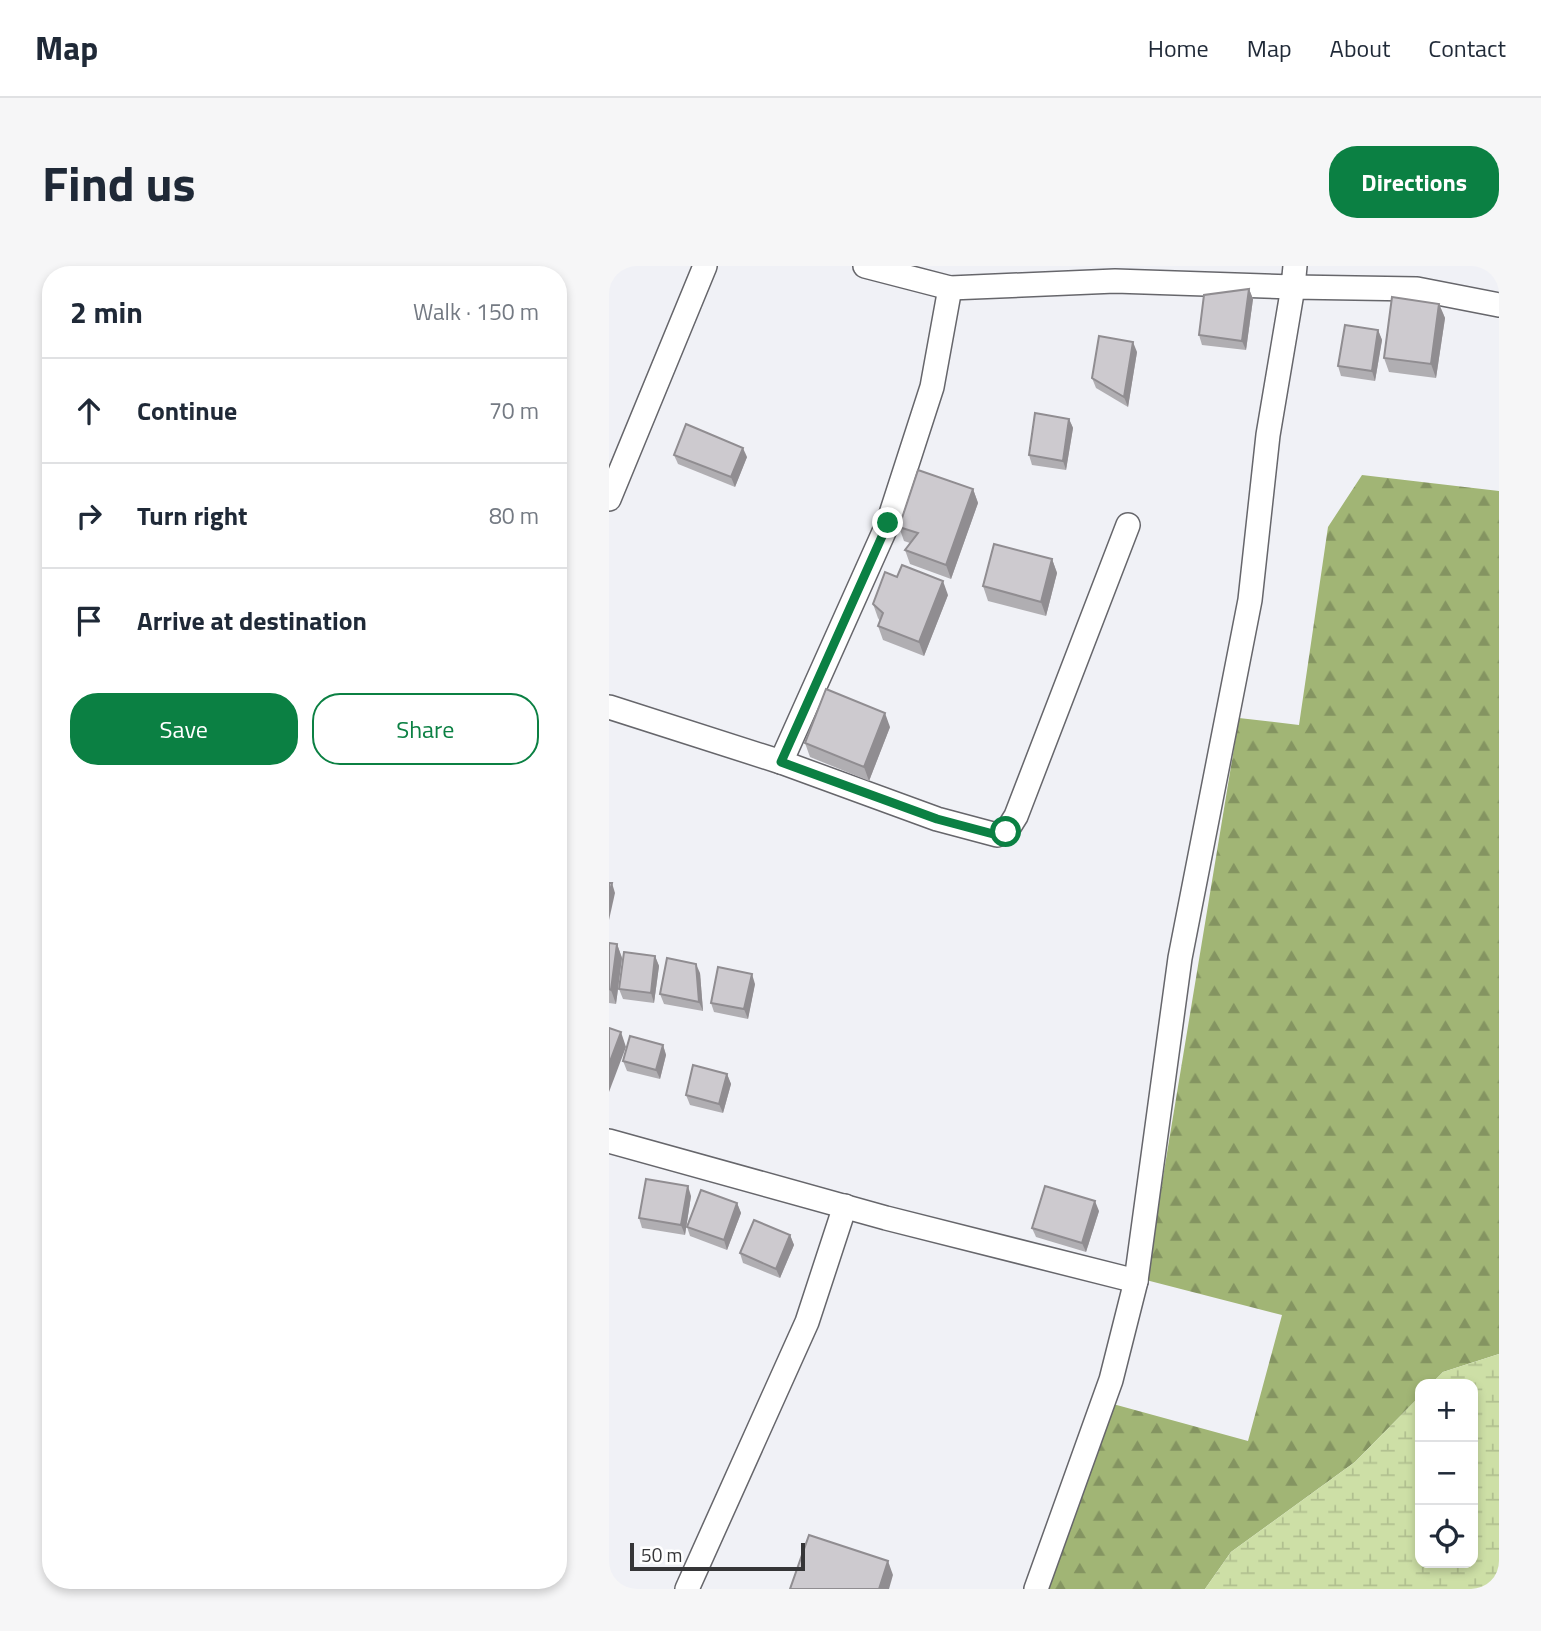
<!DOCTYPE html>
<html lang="en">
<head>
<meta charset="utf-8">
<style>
	body { margin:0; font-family:"Titillium Web",sans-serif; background:#f6f6f7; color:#1f2937 }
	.controls { position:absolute; right:21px; bottom:21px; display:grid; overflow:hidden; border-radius:14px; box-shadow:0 4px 10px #0003 }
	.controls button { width:63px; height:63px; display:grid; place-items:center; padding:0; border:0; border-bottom:2px solid #e0e1e3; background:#fff; color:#1f2937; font:35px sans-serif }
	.scale { position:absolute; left:21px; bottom:18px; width:175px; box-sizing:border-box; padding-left:7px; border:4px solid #353537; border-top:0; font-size:19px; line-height:24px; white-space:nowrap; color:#353537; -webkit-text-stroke:5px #fff; paint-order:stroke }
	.stop { position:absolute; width:21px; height:21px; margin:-16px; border:5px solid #0b8043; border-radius:50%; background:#fff }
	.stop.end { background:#0b8043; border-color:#fff; box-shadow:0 2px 7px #0008 }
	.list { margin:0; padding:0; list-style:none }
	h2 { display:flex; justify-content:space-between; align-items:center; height:91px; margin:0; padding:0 28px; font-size:30px }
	h2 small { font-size:23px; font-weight:400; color:#747a83 }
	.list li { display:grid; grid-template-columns:46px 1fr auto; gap:21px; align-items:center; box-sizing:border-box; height:105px; padding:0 28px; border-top:2px solid #e0e1e3 }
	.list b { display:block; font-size:26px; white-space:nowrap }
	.list em { font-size:23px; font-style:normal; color:#747a83 }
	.actions { display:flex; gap:14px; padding:21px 28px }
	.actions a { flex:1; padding:16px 0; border:2px solid #0b8043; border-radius:28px; text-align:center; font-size:24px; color:#0b8043 }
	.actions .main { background:#0b8043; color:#fff }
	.icon { flex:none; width:38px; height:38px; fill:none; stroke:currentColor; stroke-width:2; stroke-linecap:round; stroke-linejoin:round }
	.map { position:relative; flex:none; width:890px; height:1323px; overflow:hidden; border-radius:28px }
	header { display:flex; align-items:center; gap:42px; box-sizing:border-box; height:98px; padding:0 35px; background:#fff; border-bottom:2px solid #e0e1e3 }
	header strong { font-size:33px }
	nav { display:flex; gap:38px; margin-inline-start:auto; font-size:24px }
	.intro { display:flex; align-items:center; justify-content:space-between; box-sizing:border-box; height:168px; padding:0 42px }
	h1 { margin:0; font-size:49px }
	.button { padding:18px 32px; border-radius:28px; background:#0b8043; color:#fff; font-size:24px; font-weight:700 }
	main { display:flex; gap:42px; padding:0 42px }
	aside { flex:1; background:#fff; border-radius:28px; box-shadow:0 4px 10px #0003 }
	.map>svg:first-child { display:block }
	.forest { fill:url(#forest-firs) }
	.wetland { fill:url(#wetland-marsh) }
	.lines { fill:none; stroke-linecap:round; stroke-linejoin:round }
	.minor-casing { stroke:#66666b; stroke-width:26 }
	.minor { stroke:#fff; stroke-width:23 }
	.wall { fill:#b0aeb2 }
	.shaded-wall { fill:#908d91 }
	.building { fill:#cdcacf; stroke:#908d91; stroke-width:2 }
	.route { stroke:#0b8043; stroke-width:9 }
</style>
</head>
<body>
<header>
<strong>Map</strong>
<nav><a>Home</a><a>Map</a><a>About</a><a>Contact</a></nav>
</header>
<div class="intro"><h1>Find us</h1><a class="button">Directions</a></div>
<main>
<aside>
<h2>2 min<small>Walk · 150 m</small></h2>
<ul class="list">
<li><svg class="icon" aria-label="ahead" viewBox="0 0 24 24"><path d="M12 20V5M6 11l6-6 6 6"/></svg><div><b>Continue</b></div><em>70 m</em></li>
<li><svg class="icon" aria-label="right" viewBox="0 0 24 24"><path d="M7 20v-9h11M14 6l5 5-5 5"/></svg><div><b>Turn right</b></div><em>80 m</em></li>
<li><svg class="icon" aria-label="arrive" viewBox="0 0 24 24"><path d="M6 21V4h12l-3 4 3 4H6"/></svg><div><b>Arrive at destination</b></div></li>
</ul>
<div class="actions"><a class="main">Save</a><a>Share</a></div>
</aside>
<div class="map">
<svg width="890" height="1323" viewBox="0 0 890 1323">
	<defs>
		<pattern id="forest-firs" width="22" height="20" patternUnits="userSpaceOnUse" patternTransform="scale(1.75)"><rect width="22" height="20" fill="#a1b575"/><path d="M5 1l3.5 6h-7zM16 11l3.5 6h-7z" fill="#849461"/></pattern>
		<pattern id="wetland-marsh" width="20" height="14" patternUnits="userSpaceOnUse" patternTransform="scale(1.75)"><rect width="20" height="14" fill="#cddfa6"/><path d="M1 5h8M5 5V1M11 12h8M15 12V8" fill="none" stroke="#b1c090"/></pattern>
	</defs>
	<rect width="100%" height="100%" fill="#f0f1f6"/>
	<!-- forest -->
	<polygon class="forest" points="753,209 890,225 890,1088 834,1106 822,1118 811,1118 811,1130 746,1196 622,1286 596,1323 438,1323 504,1138 639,1175 673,1049 537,1014 630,452 690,459 719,261"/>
	<!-- wetland -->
	<polygon class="wetland" points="890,1088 890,1323 596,1323 622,1286 746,1196 811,1130 811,1297 864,1297 864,1118 822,1118 834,1106"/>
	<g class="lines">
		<!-- minor casing -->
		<g class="minor-casing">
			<g id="minor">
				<polyline points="256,0 341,22 506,15 684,21 686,0"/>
				<polyline points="0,233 96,0"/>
				<polyline points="0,441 172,496 279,257 323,121 341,22"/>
				<polyline points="172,496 328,553 388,569 397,566 407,550 519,259"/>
				<polyline points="0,875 277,952 527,1015"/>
				<polyline points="78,1323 198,1056 236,940"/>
				<polyline points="427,1323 502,1114 527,1015 571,692 641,334 659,169 684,21 808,23 890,39"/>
			</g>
		</g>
		<!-- minor -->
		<use href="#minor" class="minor"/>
	</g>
	<!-- wall -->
	<g class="wall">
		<polygon points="640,23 644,33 637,84 593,79 590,69"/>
		<polygon points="830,38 836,52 827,112 780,106 775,92"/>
		<polygon points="769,64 773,74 766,115 732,110 729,100"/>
		<polygon points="528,86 519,141 487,122 483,112"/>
		<polygon points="460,153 464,162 457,204 423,199 420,189"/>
		<polygon points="65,189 138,191 126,221 69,198"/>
		<polygon points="364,223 369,237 342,313 301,298 296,284 301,277 295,275 290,261"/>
		<polygon points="443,293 448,307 437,350 379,335 374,320"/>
		<polygon points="339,329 315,390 274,374 269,360 271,355 269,352 264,338"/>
		<polygon points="281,461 260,515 201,491 196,477"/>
		<polygon points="0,677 8,678 13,692 7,738 0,737"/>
		<polygon points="46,690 50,700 45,737 14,733 10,723"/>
		<polygon points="91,707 94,745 55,738 51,728"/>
		<polygon points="146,718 139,753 105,746 102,737"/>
		<polygon points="54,779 57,789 51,813 18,805 14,795"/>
		<polygon points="118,808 122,818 114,847 81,839 77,829"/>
		<polygon points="82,930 76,969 33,962 30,952"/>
		<polygon points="128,937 132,947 118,984 81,970 78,961"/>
		<polygon points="490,945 477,986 427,971 423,962"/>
		<polygon points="181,969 185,979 171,1012 134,997 131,987"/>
	</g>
	<!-- shaded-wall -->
	<g class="shaded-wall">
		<polygon points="640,23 644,33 637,84 633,75"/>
		<polygon points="830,38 836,52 827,112 822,98"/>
		<polygon points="769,64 773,74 766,115 763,105"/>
		<polygon points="524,76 528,86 519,141 515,131"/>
		<polygon points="460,153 464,162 457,204 454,195"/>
		<polygon points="134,182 138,191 126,221 122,211"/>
		<polygon points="364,223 369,237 342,313 337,299"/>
		<polygon points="443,293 448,307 437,350 432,336"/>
		<polygon points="334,315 339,329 315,390 310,376"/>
		<polygon points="276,447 281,461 260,515 255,501"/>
		<polygon points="3,617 6,627 0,654 0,629"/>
		<polygon points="8,678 13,692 7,738 2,724"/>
		<polygon points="46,690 50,700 45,737 42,727"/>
		<polygon points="87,698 91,707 94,745 90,736"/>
		<polygon points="143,708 146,718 139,753 135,743"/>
		<polygon points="12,766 17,781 0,826 0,798"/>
		<polygon points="54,779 57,789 51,813 47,804"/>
		<polygon points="118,808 122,818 114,847 110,838"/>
		<polygon points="79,920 82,930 76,969 72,959"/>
		<polygon points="486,935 490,945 477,986 473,977"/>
		<polygon points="128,937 132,947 118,984 115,974"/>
		<polygon points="181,969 185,979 171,1012 167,1003"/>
		<polygon points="279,1295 284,1309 280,1323 270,1323"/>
	</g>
	<!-- building -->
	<g class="building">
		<polygon points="640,23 633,75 590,69 595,29"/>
		<polygon points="783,31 830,38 822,98 775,92"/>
		<polygon points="736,59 769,64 763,105 729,100"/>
		<polygon points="490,70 524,76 515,131 483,112"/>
		<polygon points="426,147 460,153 454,195 420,189"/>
		<polygon points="77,158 134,182 122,211 65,189"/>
		<polygon points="309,204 364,223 337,299 296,284 309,267 290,261"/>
		<polygon points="385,278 443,293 432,336 374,320"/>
		<polygon points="293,299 334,315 310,376 269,360 274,347 264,338 276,306 288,311"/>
		<polygon points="217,423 276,447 255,501 196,477"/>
		<polygon points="0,617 3,617 0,629"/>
		<polygon points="0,677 8,678 2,724 0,723"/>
		<polygon points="15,686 46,690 42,727 10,723"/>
		<polygon points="58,692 87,698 90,736 51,728"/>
		<polygon points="109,701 143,708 135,743 102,737"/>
		<polygon points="0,762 12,766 0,798"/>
		<polygon points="21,770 54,779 47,804 14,795"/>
		<polygon points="84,799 118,808 110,838 77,829"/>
		<polygon points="37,913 79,920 72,959 30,952"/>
		<polygon points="436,920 486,935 473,977 423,962"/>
		<polygon points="92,924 128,937 115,974 78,961"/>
		<polygon points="145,954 181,969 167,1003 131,987"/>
		<polygon points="200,1269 279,1295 270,1323 181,1323"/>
	</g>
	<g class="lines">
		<!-- route -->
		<polyline class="route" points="279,257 172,496 328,553 388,569 397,566"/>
	</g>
</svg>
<div class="controls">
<button>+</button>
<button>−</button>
<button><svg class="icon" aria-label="locate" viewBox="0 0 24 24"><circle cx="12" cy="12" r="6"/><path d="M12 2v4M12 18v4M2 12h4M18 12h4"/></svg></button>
</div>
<div class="scale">50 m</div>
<div class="stop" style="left:397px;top:566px"></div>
<div class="stop end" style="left:279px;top:257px"></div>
</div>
</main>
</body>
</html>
